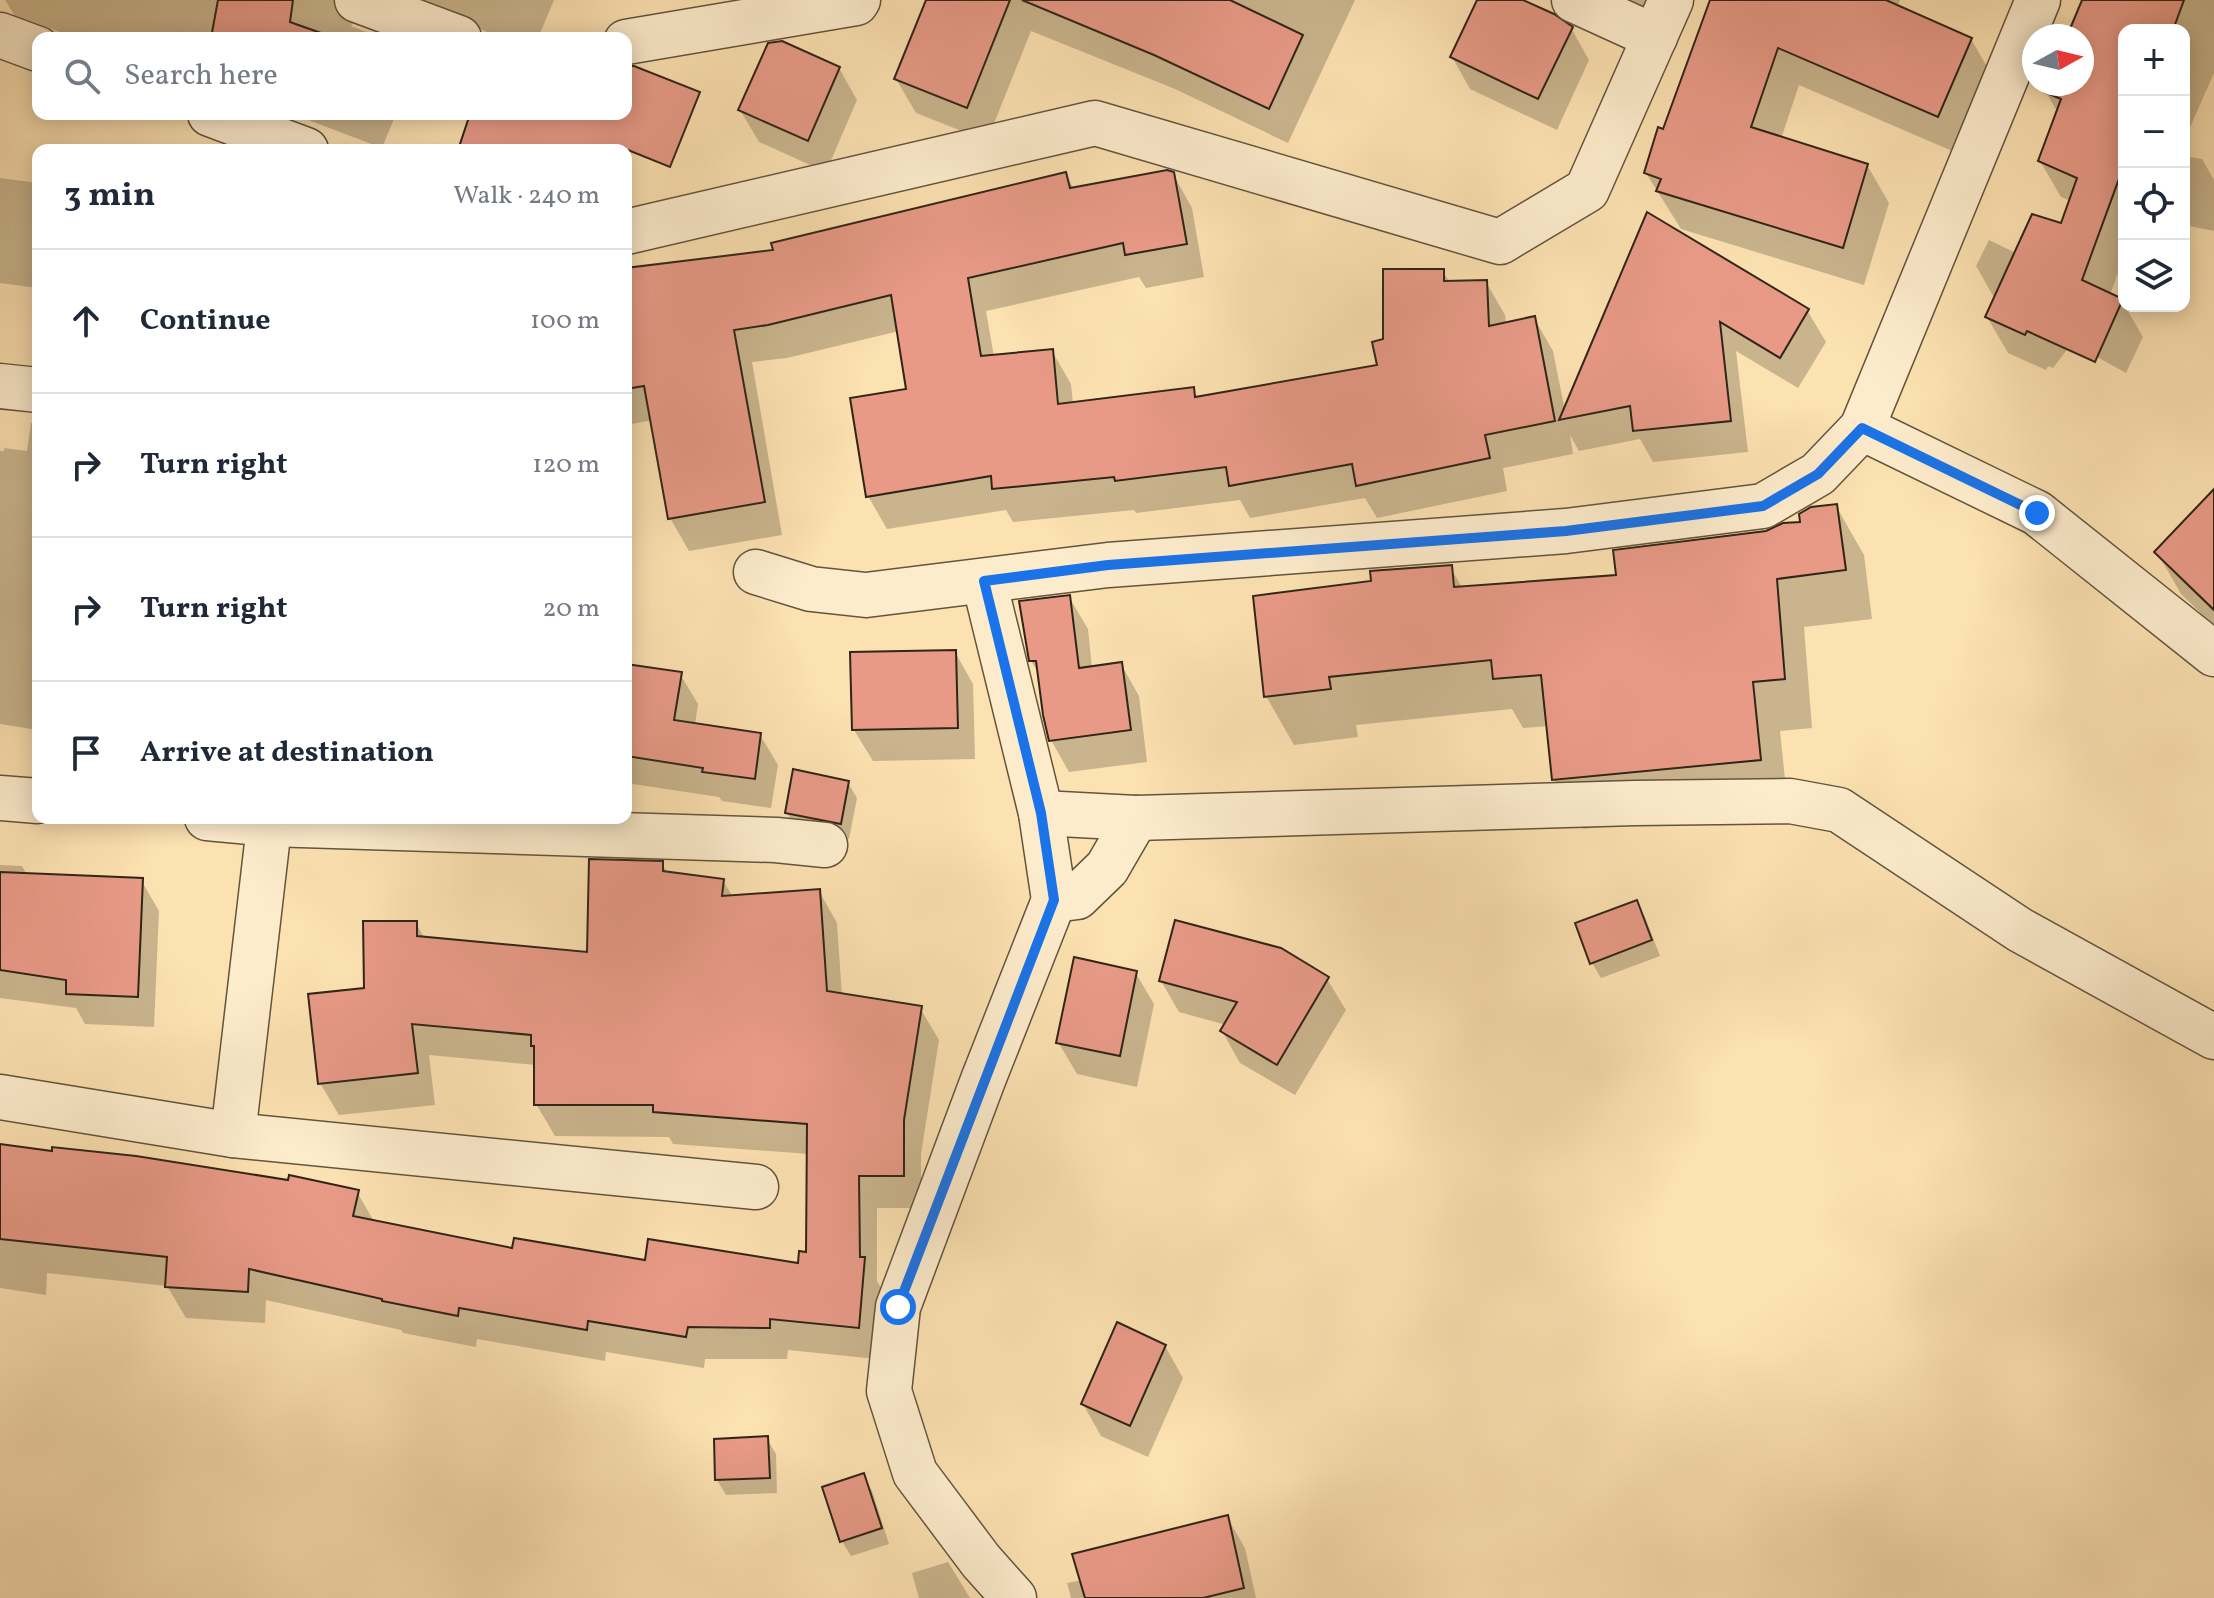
<!DOCTYPE html>
<html lang="en">
<head>
<meta charset="utf-8">
<style>
	body { margin:0; font-family:Vollkorn,serif; background:#f6f6f7; color:#1f2937 }
	.controls { position:absolute; right:24px; top:24px; display:grid; overflow:hidden; border-radius:16px; box-shadow:0 4px 20px #0003 }
	.controls button { width:72px; height:72px; display:grid; place-items:center; padding:0; border:0; border-bottom:2px solid #e0e1e3; background:#fff; color:#1f2937; font:40px sans-serif }
	.compass { position:absolute; left:2022px; top:24px; width:72px; height:72px; border-radius:50%; background:#fff; box-shadow:0 4px 20px #0003; rotate:82deg }
	.stop { position:absolute; width:24px; height:24px; margin:-18px; border:6px solid #1a73e8; border-radius:50%; background:#fff }
	.stop.end { background:#1a73e8; border-color:#fff; box-shadow:0 2px 8px #0008 }
	.list { margin:0; padding:0; list-style:none }
	h2 { display:flex; justify-content:space-between; align-items:center; height:104px; margin:0; padding:0 32px; font-size:34px }
	h2 small { font-size:26px; font-weight:400; color:#747a83 }
	.list li { display:grid; grid-template-columns:52px 1fr auto; gap:24px; align-items:center; box-sizing:border-box; height:144px; padding:0 32px; border-top:2px solid #e0e1e3 }
	.list b { display:block; font-size:30px; white-space:nowrap }
	.list em { font-size:26px; font-style:normal; color:#747a83 }
	.icon { flex:none; width:44px; height:44px; fill:none; stroke:currentColor; stroke-width:2; stroke-linecap:round; stroke-linejoin:round }
	.map { position:relative; flex:none; width:2214px; height:1598px; overflow:hidden }
	.search { position:absolute; background:#fff; box-shadow:0 4px 20px #0003; left:32px; top:32px; width:600px; height:88px; display:flex; align-items:center; gap:20px; box-sizing:border-box; padding:0 28px; border-radius:16px; color:#747a83; font-size:30px }
	.panel { position:absolute; background:#fff; box-shadow:0 4px 20px #0003; left:32px; top:144px; width:600px; height:680px; border-radius:16px }
	.map>svg:first-child { display:block }
	.shadow { fill:#0003 }
	.building { fill:#e89a87; stroke:#302518; stroke-width:2 }
	.lines { fill:none; stroke-linecap:round; stroke-linejoin:round }
	.street-casing { stroke:#63543e; stroke-width:47 }
	.street { stroke:#fdeccc; stroke-width:44 }
	.route { stroke:#1a73e8; stroke-width:10 }
</style>
</head>
<body>
<div class="map">
<svg width="2214" height="1598" viewBox="0 0 2214 1598">
	<rect width="100%" height="100%" fill="#fce1b1"/>
	<filter id="stains"><feTurbulence type="fractalNoise" baseFrequency=".0025" numOctaves="4"/><feColorMatrix values="0 0 0 0 .2 0 0 0 0 .09 0 0 0 0 .02 0 0 0 .5 -.17"/></filter>
	<radialGradient id="worn" r=".72"><stop offset=".6" stop-color="#630" stop-opacity="0"/><stop offset="1" stop-color="#630" stop-opacity=".3"/></radialGradient>
	<!-- shadow -->
	<g class="shadow">
		<polygon points="5,0 554,0 538,38 501,38 436,10 360,12 351,26 382,38 77,38 15,16"/>
		<polygon points="928,0 1355,0 1288,143 1175,89 1031,31 987,141 916,113 896,79"/>
		<polygon points="1479,0 1519,0 1571,28 1589,60 1557,130 1470,89 1452,57"/>
		<polygon points="1580,0 1660,0 1651,31"/>
		<polygon points="1712,0 1900,0 1897,7 1971,39 1993,77 1959,154 1799,85 1781,139 1867,165 1889,203 1864,285 1681,229 1646,173 1664,131"/>
		<polygon points="2104,0 2214,0 2214,73 2184,141 2184,30 2124,30 2124,256 2110,295 2122,301 2143,337 2126,373 2072,343 2053,368 2048,366 2046,370 2008,353 1987,317 1995,299 1976,266 1989,240 2016,253 2062,225 2071,201 2061,197 2040,161 2058,113 2046,92 2049,84 2082,84 2082,36 2069,36"/>
		<polygon points="839,68 857,100 826,172 759,142 740,110"/>
		<polygon points="301,114 396,114 382,148 303,118"/>
		<polygon points="2184,156 2202,159 2214,180 2214,231 2184,225"/>
		<polygon points="1065,174 1074,189 1173,174 1192,208 1204,277 1146,288 1139,277 986,311 994,357 1052,351 1071,384 1073,404 1193,389 1198,399 1379,367 1385,341 1443,271 1450,283 1486,282 1505,315 1506,324 1534,318 1553,351 1565,411 1648,215 1807,310 1826,342 1798,388 1736,351 1748,452 1653,462 1640,439 1579,451 1570,435 1573,454 1503,468 1507,491 1377,518 1365,498 1250,518 1240,500 1136,513 1134,510 1013,522 1006,510 887,529 868,496 909,391 899,331 787,358 752,362 782,535 689,551 670,518 653,420 626,425 626,321 775,252"/>
		<polygon points="0,178 38,183 38,288 0,283"/>
		<polygon points="31,423 38,424 38,730 0,724 0,451 4,451 4,448 27,451"/>
		<polygon points="2214,492 2214,626 2181,594 2157,552"/>
		<polygon points="1836,506 1864,555 1872,619 1804,627 1812,728 1780,731 1788,808 1583,829 1554,780 1549,726 1523,728 1512,709 1356,725 1358,737 1294,745 1266,696 1373,583 1450,567 1463,589 1618,577 1802,524"/>
		<polygon points="1069,597 1088,629 1092,668 1121,664 1139,696 1147,762 1069,772 1051,740 1040,675 1031,661"/>
		<polygon points="955,652 973,684 975,759 873,761 854,730"/>
		<polygon points="626,666 680,674 698,704 695,725 760,735 778,765 771,808 722,801 719,797 626,783"/>
		<polygon points="848,783 857,798 849,839 796,828 787,813"/>
		<polygon points="662,863 667,873 723,881 733,897 819,891 837,923 842,996 920,1008 939,1040 921,1154 921,1208 877,1208 877,1281 883,1291 876,1359 788,1350 787,1359 705,1359 704,1368 606,1352 605,1361 477,1339 476,1347 403,1333 401,1330 266,1300 265,1323 186,1318 167,1286 47,1273 46,1295 0,1288 0,1146 357,1192 375,1223 514,1251 646,1262 800,1265 808,1254 809,1154 673,1144 669,1137 555,1136 536,1104 536,1065 429,1055 435,1105 339,1115 320,1083 366,990 416,923 425,939 589,954"/>
		<polygon points="0,865 22,866 27,875 141,880 159,911 154,1027 85,1024 76,1008 0,998"/>
		<polygon points="1636,902 1645,917 1660,956 1601,978 1592,963"/>
		<polygon points="1135,972 1154,1004 1137,1087 1077,1074 1058,1042"/>
		<polygon points="1327,979 1346,1010 1295,1095 1240,1063 1222,1031 1226,1025 1179,1012 1161,981"/>
		<polygon points="1165,1346 1183,1378 1148,1457 1101,1436 1083,1404"/>
		<polygon points="767,1439 776,1454 777,1493 726,1495 717,1480"/>
		<polygon points="863,1476 872,1491 889,1544 851,1556 842,1541"/>
		<polygon points="1227,1517 1245,1548 1256,1598 1071,1598 1067,1583 1082,1580"/>
		<polygon points="948,1562 970,1598 919,1598 912,1573"/>
	</g>
	<!-- building -->
	<g class="building">
		<polygon points="218,0 293,0 290,22 335,38 211,38"/>
		<polygon points="926,0 1010,0 967,108 894,79"/>
		<polygon points="1022,0 1230,0 1303,35 1269,109 1154,55"/>
		<polygon points="1477,0 1523,0 1554,14 1573,27 1538,99 1450,57"/>
		<polygon points="1710,0 1886,0 1972,38 1938,117 1778,48 1751,127 1868,164 1843,248 1656,191 1661,179 1644,173 1658,127 1663,129"/>
		<polygon points="2082,0 2184,0 2173,30 2124,30 2124,165 2082,280 2123,299 2095,362 2027,331 2025,335 1985,317 2032,214 2061,223 2077,178 2038,161 2061,99 2044,92 2047,84 2082,84 2082,36 2067,36"/>
		<polygon points="782,41 840,67 808,141 738,110 768,43"/>
		<polygon points="626,66 634,66 700,92 670,167 628,150 458,150 470,114 626,114"/>
		<polygon points="1167,170 1174,172 1187,244 1125,255 1123,243 968,278 981,356 1053,349 1058,404 1194,387 1195,397 1377,365 1372,342 1383,339 1383,269 1444,269 1444,281 1487,280 1489,326 1535,316 1555,421 1485,435 1490,458 1356,486 1352,464 1229,486 1226,467 1115,481 1114,477 992,489 991,476 866,497 850,398 906,389 891,295 768,325 734,330 765,502 668,519 644,386 626,389 626,268 773,250 771,243 1066,172 1070,188"/>
		<polygon points="1647,212 1809,309 1780,358 1720,322 1731,421 1633,431 1630,406 1559,420"/>
		<polygon points="2214,489 2214,610 2154,552"/>
		<polygon points="1837,504 1846,570 1777,579 1785,679 1753,682 1761,760 1552,780 1541,675 1493,679 1491,660 1329,677 1331,689 1264,697 1253,596 1371,581 1370,571 1452,565 1454,587 1616,575 1613,550 1766,531 1783,523 1800,522 1799,514 1811,507"/>
		<polygon points="1070,595 1079,668 1122,662 1131,730 1049,741 1043,715 1036,661 1029,661 1019,601"/>
		<polygon points="956,650 958,728 852,730 850,652"/>
		<polygon points="626,664 682,672 674,720 761,733 755,779 702,772 703,768 626,756"/>
		<polygon points="793,769 849,781 841,824 785,813"/>
		<polygon points="589,859 663,861 663,871 724,879 722,896 820,889 827,991 922,1006 904,1120 904,1176 859,1176 860,1257 865,1257 859,1328 770,1319 770,1328 688,1327 686,1337 588,1321 587,1330 459,1308 458,1316 382,1301 382,1299 249,1269 248,1292 165,1287 167,1257 0,1239 0,1144 52,1151 52,1147 136,1156 288,1180 289,1175 359,1190 353,1216 512,1248 514,1238 645,1260 648,1239 798,1263 799,1251 806,1252 807,1124 653,1112 653,1105 534,1105 534,1046 531,1046 531,1035 412,1024 418,1073 318,1084 308,994 364,988 363,921 417,921 417,936 587,952"/>
		<polygon points="0,872 143,878 138,997 66,994 66,980 0,970"/>
		<polygon points="1637,900 1652,940 1590,964 1575,923"/>
		<polygon points="1175,920 1281,948 1329,977 1277,1065 1220,1031 1237,1002 1159,981"/>
		<polygon points="1074,957 1137,971 1120,1056 1056,1043"/>
		<polygon points="1117,1322 1166,1345 1130,1426 1081,1404"/>
		<polygon points="768,1436 770,1478 715,1480 714,1439"/>
		<polygon points="864,1473 882,1528 840,1542 822,1487"/>
		<polygon points="1228,1515 1244,1588 1203,1598 1085,1598 1072,1554"/>
	</g>
	<g class="lines">
		<!-- street casing -->
		<g class="street-casing">
			<g id="street">
				<polyline points="357,0 459,38"/>
				<polyline points="1574,0 1655,37"/>
				<polyline points="0,35 38,49"/>
				<polyline points="626,42 856,3 858,0"/>
				<polyline points="210,114 306,150"/>
				<polyline points="626,232 1095,123 1500,242 1587,190 1671,0"/>
				<polyline points="0,386 38,390"/>
				<polyline points="1862,428 2037,513 2214,654"/>
				<polyline points="756,572 811,589 866,595 1108,565 1566,531 1763,506 1818,474 1862,428 2038,0"/>
				<polyline points="984,581 1041,813 1054,900 983,1080 898,1307 889,1391 915,1473 981,1561 1014,1598"/>
				<polyline points="0,798 38,801"/>
				<polyline points="1041,813 1136,818 1635,803 1790,801 1839,810 2020,930 2214,1037"/>
				<polyline points="207,818 269,824 776,840 825,845"/>
				<polyline points="1054,900 1077,897 1107,868 1136,818"/>
				<polyline points="0,1097 233,1135 756,1187"/>
				<polyline points="233,1135 270,818"/>
			</g>
		</g>
		<!-- street -->
		<use href="#street" class="street"/>
	</g>
	<g class="lines">
		<!-- route -->
		<polyline class="route" points="898,1307 1054,900 1041,813 984,581 1108,565 1566,531 1763,506 1818,474 1862,428 2037,513"/>
	</g>
	<rect width="100%" height="100%" filter="url(#stains)"/>
	<rect width="100%" height="100%" fill="url(#worn)"/>
</svg>
<div class="controls">
<button>+</button>
<button>−</button>
<button><svg class="icon" aria-label="locate" viewBox="0 0 24 24"><circle cx="12" cy="12" r="6"/><path d="M12 2v4M12 18v4M2 12h4M18 12h4"/></svg></button>
<button><svg class="icon" aria-label="layers" viewBox="0 0 24 24"><path d="M12 4l9 5-9 5-9-5zM3 14l9 5 9-5"/></svg></button>
</div>
<svg class="compass" viewBox="-18 -18 36 36"><path d="M0-13l5 13h-10z" fill="#e53935"/><path d="M0 13l5-13h-10z" fill="#747a83"/></svg>
<div class="stop" style="left:898px;top:1307px"></div>
<div class="stop end" style="left:2037px;top:513px"></div>
<div class="search"><svg class="icon" aria-label="search" viewBox="0 0 24 24"><circle cx="10" cy="10" r="6"/><path d="M15 15l6 6"/></svg>Search here</div>
<section class="panel">
<h2>3 min<small>Walk · 240 m</small></h2>
<ul class="list">
<li><svg class="icon" aria-label="ahead" viewBox="0 0 24 24"><path d="M12 20V5M6 11l6-6 6 6"/></svg><div><b>Continue</b></div><em>100 m</em></li>
<li><svg class="icon" aria-label="right" viewBox="0 0 24 24"><path d="M7 20v-9h11M14 6l5 5-5 5"/></svg><div><b>Turn right</b></div><em>120 m</em></li>
<li><svg class="icon" aria-label="right" viewBox="0 0 24 24"><path d="M7 20v-9h11M14 6l5 5-5 5"/></svg><div><b>Turn right</b></div><em>20 m</em></li>
<li><svg class="icon" aria-label="arrive" viewBox="0 0 24 24"><path d="M6 21V4h12l-3 4 3 4H6"/></svg><div><b>Arrive at destination</b></div></li>
</ul>
</section>
</div>
</body>
</html>
